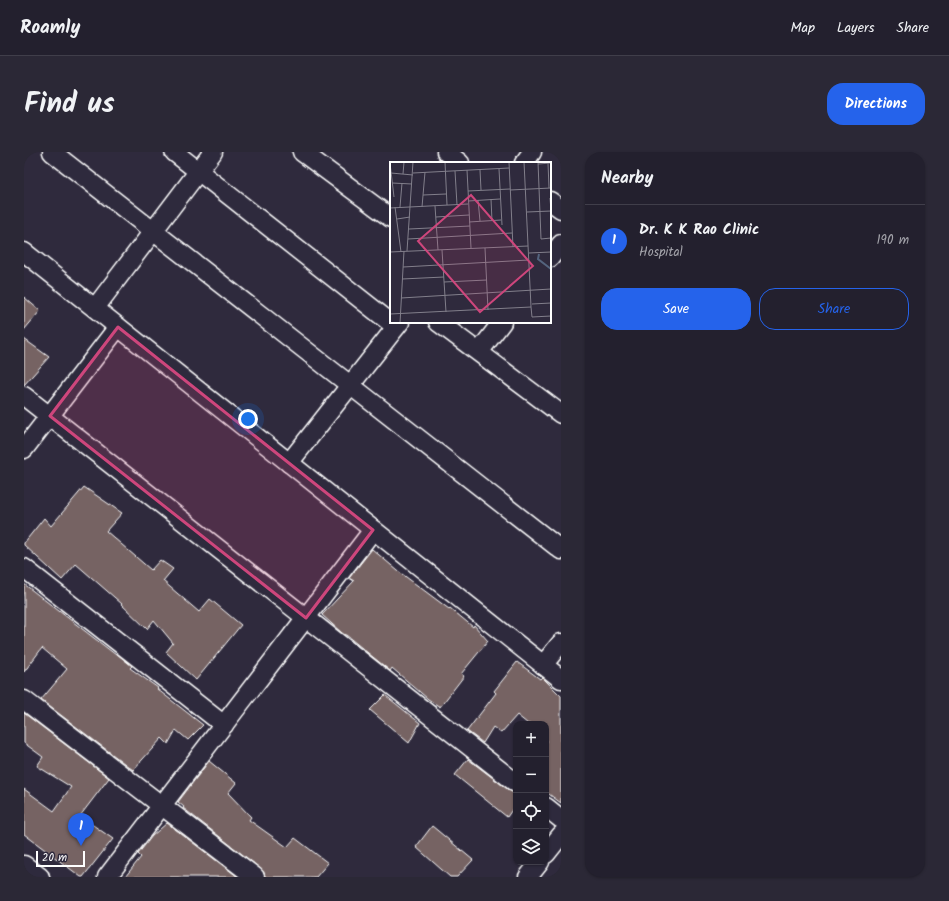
<!DOCTYPE html>
<html lang="en">
<head>
<meta charset="utf-8">
<style>
	body { margin:0; font-family:Kalam,sans-serif; background:#2b2836; color:#f1f3f6 }
	.controls { position:absolute; right:12px; bottom:12px; display:grid; overflow:hidden; border-radius:8px; box-shadow:0 1px 3px #0004 }
	.controls button { width:36px; height:36px; display:grid; place-items:center; padding:0; border:0; border-bottom:1px solid #403e4a; background:#23202e; color:#f1f3f6; font:20px sans-serif }
	.scale { position:absolute; left:12px; bottom:10px; width:49px; box-sizing:border-box; padding-left:4px; border:2px solid #fff; border-top:0; font-size:11px; line-height:14px; white-space:nowrap; color:#fff; -webkit-text-stroke:3px #2f2a3d; paint-order:stroke }
	.you { position:absolute; left:224px; top:267px; width:14px; height:14px; margin:-10px; border:3px solid #fff; border-radius:50%; background:#1a73e8; box-shadow:0 0 0 6px #1a73e833 }
	.badge { display:grid; place-items:center; width:26px; height:26px; border-radius:50%; background:#2563eb; color:#fff; font-size:13px; font-weight:700 }
	.pin { position:absolute; translate:-50% -33px; filter:drop-shadow(0 1px 2px #0008) }
	.pin::after { content:''; position:absolute; top:21px; width:14px; height:12px; background:inherit; clip-path:polygon(0 0,100% 0,50% 100%) }
	.list { margin:0; padding:0; list-style:none }
	h2 { display:flex; justify-content:space-between; align-items:center; height:52px; margin:0; padding:0 16px; font-size:17px }
	h2 small { font-size:13px; font-weight:400; color:#a3a3aa }
	.list li { display:grid; grid-template-columns:26px 1fr auto; gap:12px; align-items:center; box-sizing:border-box; height:72px; padding:0 16px; border-top:1px solid #403e4a }
	.list b { display:block; font-size:15px; white-space:nowrap }
	.list p { margin:0; font-size:13px; white-space:nowrap; color:#a3a3aa }
	.list em { font-size:13px; font-style:normal; color:#a3a3aa }
	.actions { display:flex; gap:8px; padding:12px 16px }
	.actions a { flex:1; padding:9px 0; border:1px solid #2563eb; border-radius:16px; text-align:center; font-size:14px; color:#2563eb }
	.actions .main { background:#2563eb; color:#fff }
	.icon { flex:none; width:22px; height:22px; fill:none; stroke:currentColor; stroke-width:2; stroke-linecap:round; stroke-linejoin:round }
	.map { position:relative; flex:none; width:537px; height:725px; overflow:hidden; border-radius:16px }
	header { display:flex; align-items:center; gap:24px; box-sizing:border-box; height:56px; padding:0 20px; background:#23202e; border-bottom:1px solid #403e4a }
	header strong { font-size:19px }
	nav { display:flex; gap:22px; margin-inline-start:auto; font-size:14px }
	.intro { display:flex; align-items:center; justify-content:space-between; box-sizing:border-box; height:96px; padding:0 24px }
	h1 { margin:0; font-size:28px }
	.button { padding:10px 18px; border-radius:16px; background:#2563eb; color:#fff; font-size:14px; font-weight:700 }
	main { display:flex; gap:24px; padding:0 24px }
	aside { flex:1; background:#23202e; border-radius:16px; box-shadow:0 1px 3px #0004 }
	.map>svg:first-child { display:block }
	.building { fill:#766363; stroke:#fff }
	.lines { fill:none; stroke-linecap:round; stroke-linejoin:round }
	.minor-casing { stroke:#fff; stroke-width:21 }
	.minor { stroke:#2f2a3d; stroke-width:18 }
	.marked { fill:#ce467c; fill-opacity:0.2; stroke:#ce467c; stroke-width:3; stroke-linejoin:round }
	.inset-river { fill:none; stroke:#54647e; stroke-width:2 }
	.inset-road { fill:none; stroke:#827f8b; stroke-width:1 }
	.view { fill:#ce467c; fill-opacity:0.15; stroke:#ce467c; stroke-width:2 }
	.inset-edge { fill:none; stroke:#fff; stroke-width:2 }
</style>
</head>
<body>
<header>
<strong>Roamly</strong>
<nav><a>Map</a><a>Layers</a><a>Share</a></nav>
</header>
<div class="intro"><h1>Find us</h1><a class="button">Directions</a></div>
<main>
<div class="map">
<svg width="537" height="725" viewBox="0 0 537 725">
	<rect width="100%" height="100%" fill="#2f2a3d"/>
	<filter id="ink" filterUnits="userSpaceOnUse"><feTurbulence type="fractalNoise" baseFrequency=".025" numOctaves="2"/><feDisplacementMap in="SourceGraphic" scale="8" xChannelSelector="R" yChannelSelector="G"/><feConvolveMatrix kernelMatrix="1 2 1 2 8 2 1 2 1" color-interpolation-filters="sRGB"/></filter>
	<g filter="url(#ink)">
		<!-- building -->
		<g class="building">
			<polygon points="0,145 16,159 0,178"/>
			<polygon points="0,187 25,205 0,233"/>
			<polygon points="60,335 98,361 82,379 127,418 136,408 149,417 139,429 175,460 186,447 217,473 172,528 142,500 149,491 130,468 123,477 97,452 98,452 52,412 38,428 0,393 0,391 20,366 27,374"/>
			<polygon points="348,397 374,419 425,457 426,456 449,475 450,473 464,489 437,522 440,524 416,555 404,547 368,516 366,519 322,483 321,483 318,481 298,463 330,429 325,426"/>
			<polygon points="0,432 92,503 93,502 108,514 106,516 134,536 133,537 179,573 164,588 152,578 144,592 138,586 109,618 17,548 43,517 18,496 0,520"/>
			<polygon points="493,510 516,527 518,525 537,544 537,651 522,640 522,572 504,572 493,563 477,581 469,575 459,591 443,579 472,541 470,539"/>
			<polygon points="361,543 396,571 385,591 346,558"/>
			<polygon points="0,561 85,626 56,664 89,687 59,725 57,725 0,682 0,637 30,659 47,635 13,614 19,605 0,591"/>
			<polygon points="444,607 486,639 492,641 492,652 483,665 431,623"/>
			<polygon points="185,609 212,631 204,641 227,665 225,668 263,695 271,686 304,711 292,725 241,725 240,721 237,717 159,656 160,655 154,650"/>
			<polygon points="143,671 214,725 101,725 117,705 114,702 128,684"/>
			<polygon points="408,674 449,708 433,725 426,725 392,695"/>
		</g>
		<g class="lines">
			<!-- minor casing -->
			<g class="minor-casing">
				<g id="minor">
					<polyline points="28,0 537,398"/>
					<polyline points="150,0 372,175"/>
					<polyline points="278,0 367,66"/>
					<polyline points="422,0 436,11"/>
					<polyline points="500,11 508,0"/>
					<polyline points="526,49 537,57"/>
					<polyline points="0,100 537,527"/>
					<polyline points="526,106 537,92"/>
					<polyline points="71,156 189,0"/>
					<polyline points="414,170 537,262"/>
					<polyline points="455,200 478,170"/>
					<polyline points="0,244 492,631"/>
					<polyline points="0,297 94,175"/>
					<polyline points="265,311 376,170"/>
					<polyline points="0,416 200,573"/>
					<polyline points="519,513 537,491"/>
					<polyline points="0,548 231,725"/>
					<polyline points="522,655 537,667"/>
					<polyline points="522,702 537,683"/>
					<polyline points="0,713 16,725"/>
					<polyline points="83,725 349,378"/>
					<polyline points="504,725 516,710"/>
				</g>
			</g>
			<!-- minor -->
			<use href="#minor" class="minor"/>
		</g>
	</g>
	<!-- marked area -->
	<path class="marked" d="M94,175L349,378L282,466L26,264Z"/>
	<!-- overview -->
	<g transform="translate(366 10)">
		<rect width="161" height="161" fill="#2f2a3d"/>
		<path class="inset-river" d="M149,92L148,97L161,107"/>
		<path class="inset-road" d="M55,0L57,43M119,0L123,85M148,0L151,77L161,76M0,1L4,35M158,1L159,26M148,2L161,1M109,7L112,63M77,8L81,86M90,8L91,28M65,9L67,43M1,11L23,13M23,11L119,6M13,12L14,0M2,21L22,22M120,28L161,26M78,29L120,27M33,33L56,32M160,36L161,49M101,37L102,59M88,38L90,59M78,39L110,37M45,44L48,88M5,45L11,90M10,45L12,21M32,45L35,10M0,46L78,42M137,50L161,49M46,55L79,53M7,57L20,55M79,60L111,58M19,67L80,64M18,77L122,71M95,86L98,148M52,88L56,150M17,89L23,0M0,90L138,84M139,91L161,90M13,105L139,98M12,117L54,115M54,120L97,118M11,136L161,127M142,142L161,141M141,145L142,155L161,154M0,152L141,145L134,0M10,161L14,89"/>
		<path class="view" d="M81,33L143,104L90,150L28,79Z"/>
		<rect width="161" height="161" class="inset-edge"/>
	</g>
</svg>
<div class="controls">
<button>+</button>
<button>−</button>
<button><svg class="icon" aria-label="locate" viewBox="0 0 24 24"><circle cx="12" cy="12" r="6"/><path d="M12 2v4M12 18v4M2 12h4M18 12h4"/></svg></button>
<button><svg class="icon" aria-label="layers" viewBox="0 0 24 24"><path d="M12 4l9 5-9 5-9-5zM3 14l9 5 9-5"/></svg></button>
</div>
<div class="scale">20 m</div>
<div class="you"></div>
<div class="pin badge" style="left:57px;top:694px">1</div>
</div>
<aside>
<h2>Nearby<small></small></h2>
<ul class="list">
<li><span class="badge">1</span><div><b>Dr. K K Rao Clinic</b><p>Hospital</p></div><em>190 m</em></li>
</ul>
<div class="actions"><a class="main">Save</a><a>Share</a></div>
</aside>
</main>
</body>
</html>
